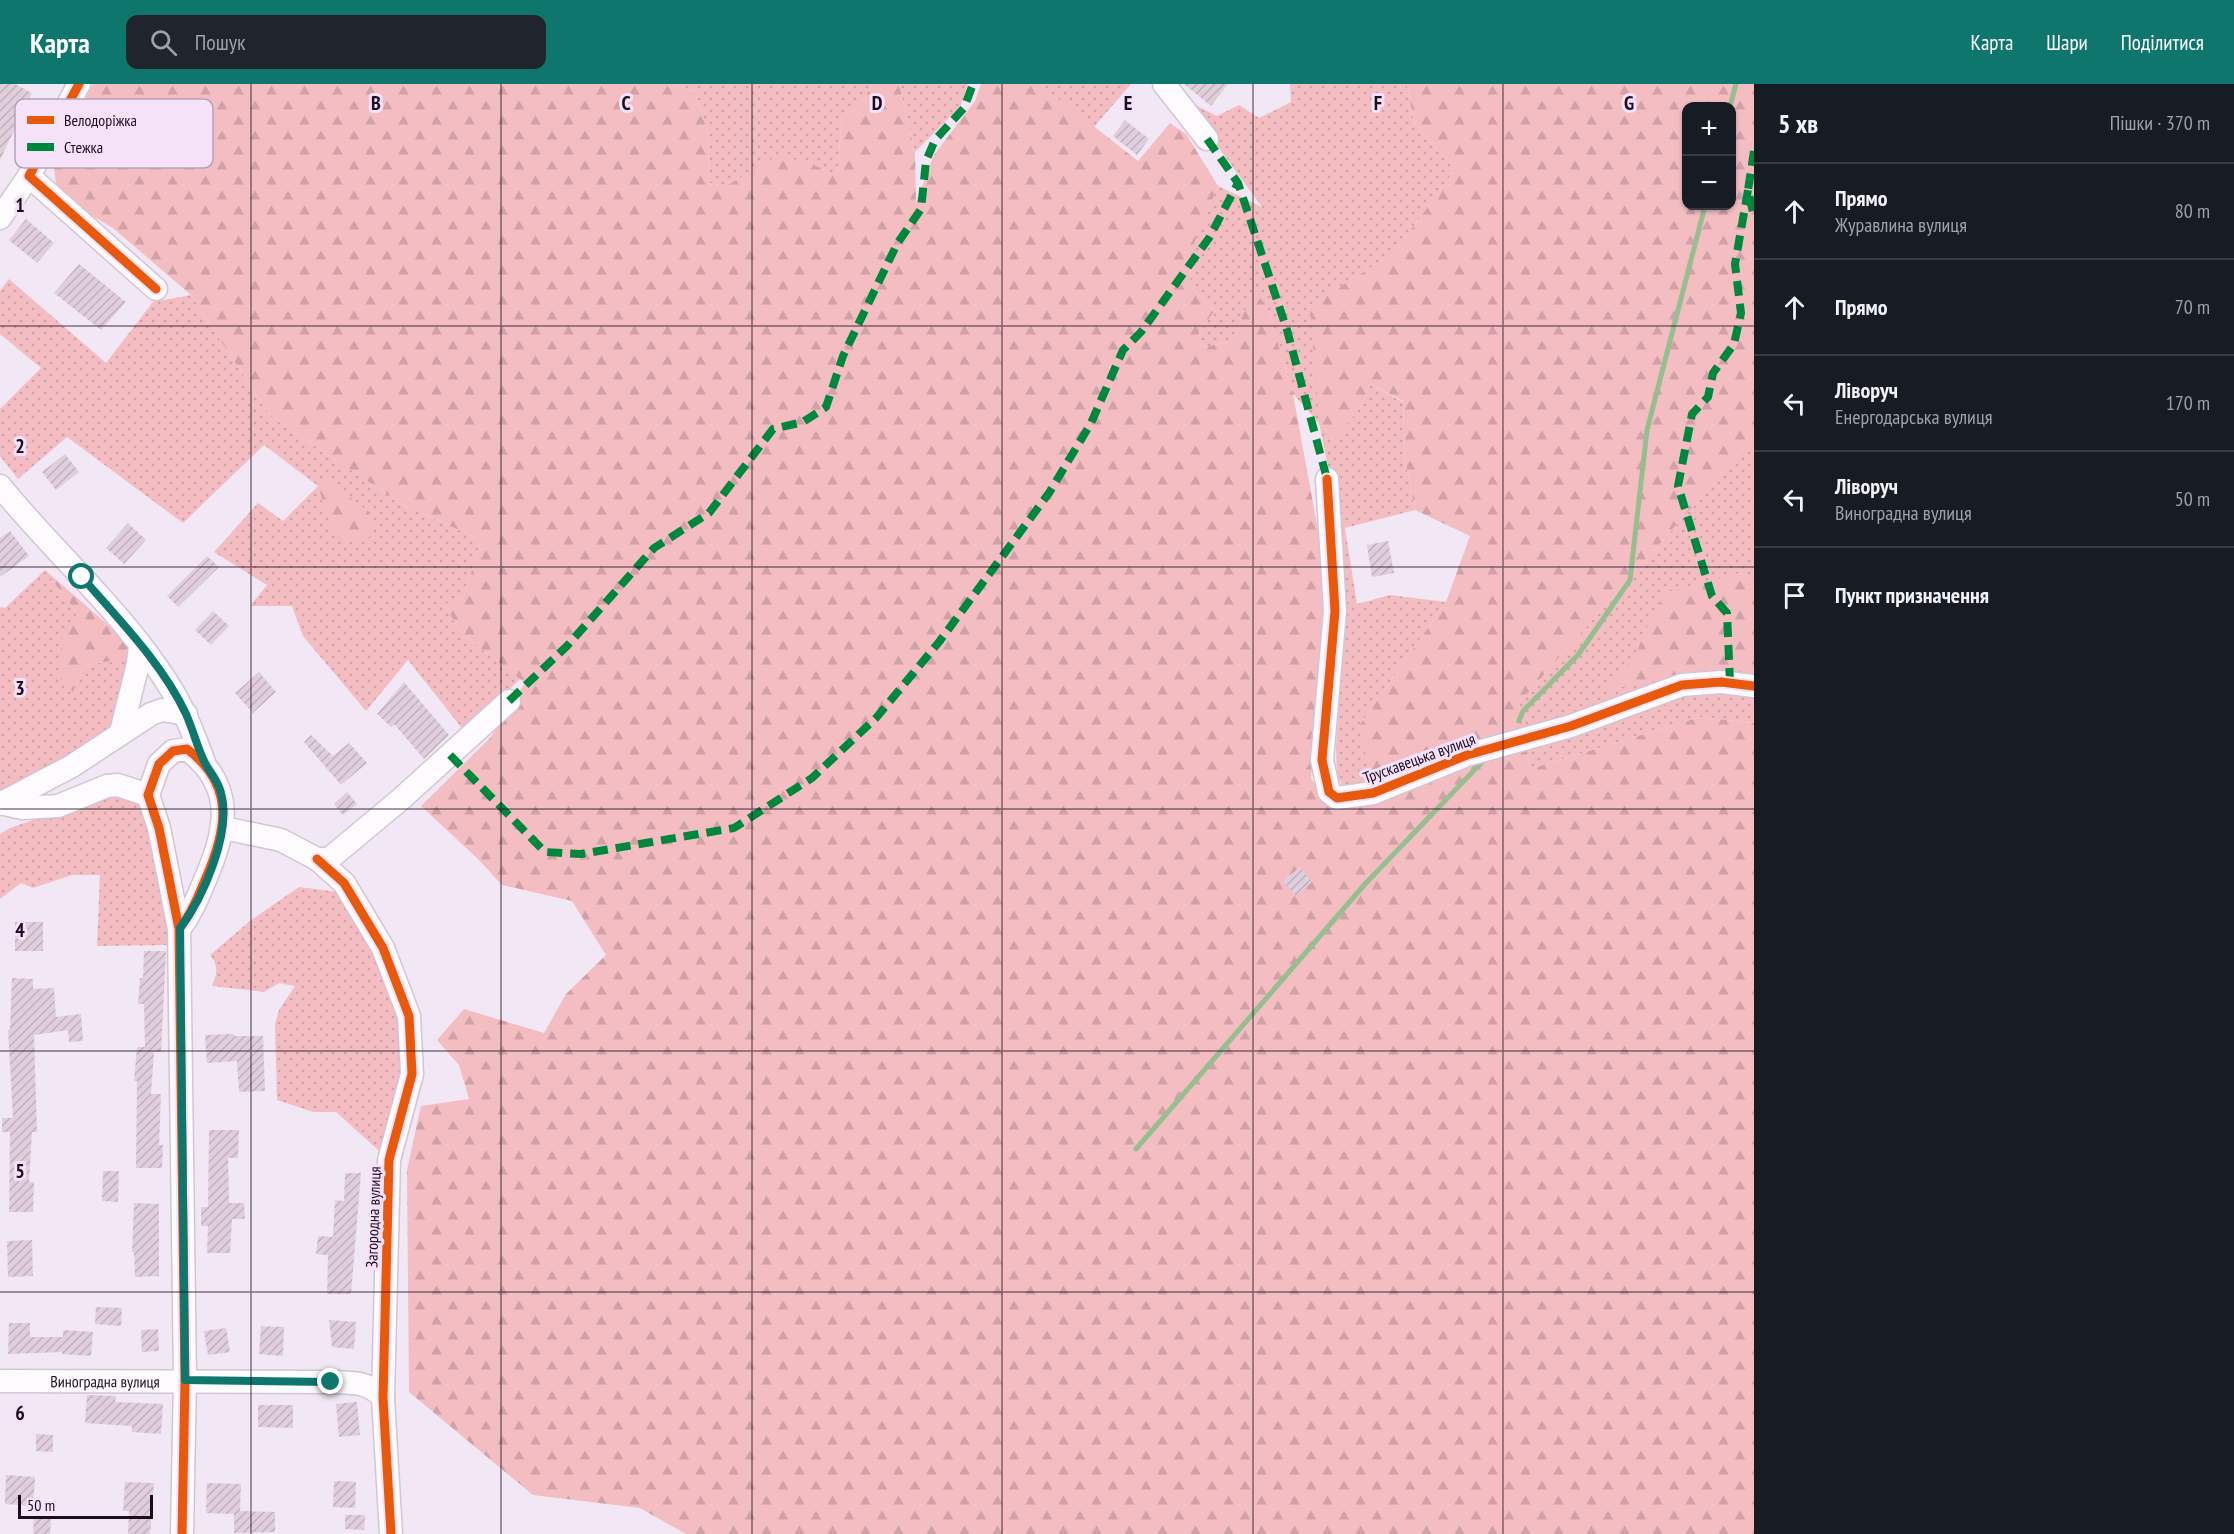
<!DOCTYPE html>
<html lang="uk">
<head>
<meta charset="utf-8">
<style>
	body { margin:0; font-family:"PT Sans Narrow",sans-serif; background:#20242c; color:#f1f3f6 }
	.controls { position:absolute; right:18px; top:18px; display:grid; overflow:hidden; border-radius:12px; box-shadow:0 2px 4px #0004 }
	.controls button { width:54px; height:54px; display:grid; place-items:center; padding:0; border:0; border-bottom:2px solid #363941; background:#171b24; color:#f1f3f6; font:30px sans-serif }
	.scale { position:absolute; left:18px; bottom:15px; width:135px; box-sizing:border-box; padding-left:6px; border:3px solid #1c0c20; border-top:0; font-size:16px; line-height:21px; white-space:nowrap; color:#1c0c20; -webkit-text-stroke:4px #f5e2f9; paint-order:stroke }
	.stop { position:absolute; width:18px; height:18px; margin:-14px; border:4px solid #0f766e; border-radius:50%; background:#fff }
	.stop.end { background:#0f766e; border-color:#fff; box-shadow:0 2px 6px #0008 }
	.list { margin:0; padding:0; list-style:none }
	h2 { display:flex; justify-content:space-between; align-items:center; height:78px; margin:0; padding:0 24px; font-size:26px }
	h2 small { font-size:20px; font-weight:400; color:#9ea1a6 }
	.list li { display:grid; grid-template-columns:39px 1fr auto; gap:18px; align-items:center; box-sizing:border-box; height:96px; padding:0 24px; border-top:2px solid #363941 }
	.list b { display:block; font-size:22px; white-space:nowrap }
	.list p { margin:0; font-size:20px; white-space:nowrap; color:#9ea1a6 }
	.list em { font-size:20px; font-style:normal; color:#9ea1a6 }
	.icon { flex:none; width:33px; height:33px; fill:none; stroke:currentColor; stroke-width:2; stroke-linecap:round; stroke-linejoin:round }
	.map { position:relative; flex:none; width:1754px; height:1450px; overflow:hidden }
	header { display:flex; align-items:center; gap:36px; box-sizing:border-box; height:84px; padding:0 30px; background:#0f766e; color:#fff }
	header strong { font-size:28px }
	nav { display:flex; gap:33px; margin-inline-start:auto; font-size:21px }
	.search { width:420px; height:54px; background:#20242c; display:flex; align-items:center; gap:15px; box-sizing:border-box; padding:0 21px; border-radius:12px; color:#9ea1a6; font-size:22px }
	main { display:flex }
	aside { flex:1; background:#171b24 }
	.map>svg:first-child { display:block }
	.green { fill:url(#green-dots) }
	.forest { fill:url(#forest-firs); fill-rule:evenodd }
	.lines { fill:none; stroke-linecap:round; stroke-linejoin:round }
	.stream { stroke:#96be8f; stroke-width:5 }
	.building { fill:url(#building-hatch) }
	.minor-casing { stroke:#d2c5d5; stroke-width:25 }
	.minor { stroke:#fdfbfd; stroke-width:22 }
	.quiet { stroke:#00873e; stroke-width:8; stroke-dasharray:15 8; stroke-linecap:butt }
	.cycleway-casing { stroke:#f5e2f9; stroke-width:13 }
	.cycleway { stroke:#e8590c; stroke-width:9 }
	.route { stroke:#0f766e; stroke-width:8 }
	.grid { fill:none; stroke:#1c0c20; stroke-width:1.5; stroke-opacity:0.55 }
	.labels { text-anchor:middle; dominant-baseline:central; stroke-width:6; stroke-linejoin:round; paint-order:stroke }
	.street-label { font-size:16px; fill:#1c0c20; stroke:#f5e2f9 }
	.key { fill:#f5e2f9; stroke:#b4a2b8; stroke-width:1.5 }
	.key-label { font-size:16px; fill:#1c0c20 }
	.grid-label { font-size:20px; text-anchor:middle; font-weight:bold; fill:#1c0c20; stroke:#f5e2f9; stroke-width:6; stroke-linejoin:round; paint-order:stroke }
</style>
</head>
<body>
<header>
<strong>Карта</strong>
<div class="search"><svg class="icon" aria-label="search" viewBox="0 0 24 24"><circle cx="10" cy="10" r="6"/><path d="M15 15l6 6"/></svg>Пошук</div>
<nav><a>Карта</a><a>Шари</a><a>Поділитися</a></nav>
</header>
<main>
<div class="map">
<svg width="1754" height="1450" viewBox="0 0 1754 1450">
	<defs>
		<pattern id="green-dots" width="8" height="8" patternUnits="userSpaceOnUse" patternTransform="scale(1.5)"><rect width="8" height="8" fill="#f3bdc2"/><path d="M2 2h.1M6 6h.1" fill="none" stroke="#d0a1a6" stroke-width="1.8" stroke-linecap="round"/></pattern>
		<pattern id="forest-firs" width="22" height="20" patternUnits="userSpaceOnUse" patternTransform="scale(1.5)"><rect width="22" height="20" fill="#f3bdc2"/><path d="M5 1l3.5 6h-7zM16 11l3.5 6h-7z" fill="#d0a1a6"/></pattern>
		<pattern id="building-hatch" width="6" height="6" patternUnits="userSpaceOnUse" patternTransform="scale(1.5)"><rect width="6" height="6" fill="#e1cedd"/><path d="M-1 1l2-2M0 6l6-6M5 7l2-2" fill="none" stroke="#c0b0bd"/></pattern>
	</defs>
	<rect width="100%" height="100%" fill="#f2e7f4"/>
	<!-- green -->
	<g class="green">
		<polygon points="672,0 873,0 857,25 842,31 837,92 806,77 775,74 726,102 708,99 709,54 696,8"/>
		<polygon points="899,0 968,0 960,23 915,68"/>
		<polygon points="1040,0 1131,0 1093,44"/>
		<polygon points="1290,0 1407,0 1414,38 1455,86 1393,170 1310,221 1332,356 1360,324 1370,300 1403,318 1405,375 1415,426 1345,444 1357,520 1390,511 1446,518 1359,642 1378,697 1344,705 1337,691 1336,662 1346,529 1331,396 1319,339 1293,310 1267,223 1253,206 1233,257 1204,263 1196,254 1214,227 1190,202 1191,166 1218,102 1262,123 1183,15 1217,32 1239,21 1259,34 1291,18"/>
		<polygon points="9,195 106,279 153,218 191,211 270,332 402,420 481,456 464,512 444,521 462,550 520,595 465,648 408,576 366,627 303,552 292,522 250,522 267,501 214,468 258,419 283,437 318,402 264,361 183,439 67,353 18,395 0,372 0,325 41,284 0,250 0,207"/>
		<polygon points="1754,353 1754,639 1700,633 1530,685 1519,619"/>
		<polygon points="45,486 77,529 73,608 85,581 111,577 131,561 113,645 0,713 0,523 5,524"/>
		<polygon points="108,710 134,717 148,731 175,861 97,862 100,791 72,791 33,804 21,799 0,815 0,750 10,744"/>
		<path d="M299,803L346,809L392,896L408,989L387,1074L336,1028H313L277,1016L275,940L279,926L295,902L279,899L264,908L212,902C217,890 219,882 210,871L250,837Z"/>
	</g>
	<!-- forest -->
	<g class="forest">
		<path d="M93,0H672L696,8L709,54L708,99L726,102L775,73L806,77L837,92L842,31L857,25L873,0H899L915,68L916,119L934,71L975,17L981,0H1040L1138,77L1170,39L1186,50L1218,102L1191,167L1190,202L1214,227L1196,254L1204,263L1233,257L1253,205L1267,223L1293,310L1326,490L1322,590L1311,694L1331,725L1394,712L1370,690L1359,642L1446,518L1470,452L1415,426L1405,375L1403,317L1370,300L1360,324L1333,356L1319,339L1310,221L1393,170L1455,86L1414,38L1407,0H1754V353L1519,619L1530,685L1700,633L1754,639V1450H686L640,1424L533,1411L409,1308L407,1086L421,1022L469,1015L459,981L437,956L464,925L544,949L566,910L606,871L572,817L502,801L478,775L421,722L490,654L525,599L462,550L444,521L464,512L481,456L402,420L270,332L191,211L113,144L58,112L53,77ZM1686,22H1732V122H1686Z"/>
		<polygon points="329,397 369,428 374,452 342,460 328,435 318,401"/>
		<polygon points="45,486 131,561 119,583 111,577 85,581 73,608 61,597 61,557 77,529"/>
		<polygon points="1739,489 1754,504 1754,591 1691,590 1602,607 1636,572 1644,548 1667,508"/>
	</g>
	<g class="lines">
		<!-- stream -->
		<g class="stream">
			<polyline points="1730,22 1736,0"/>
			<polyline points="1519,637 1523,627 1578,571 1630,496 1647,346 1705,122"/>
			<polyline points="1136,1065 1365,800 1483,677"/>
		</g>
	</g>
	<!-- building -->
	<g class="building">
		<polygon points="0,0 15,0 32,9 0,76"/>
		<polygon points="1184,0 1228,0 1211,22"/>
		<polygon points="1125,36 1149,55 1137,71 1113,52"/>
		<polygon points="26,135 54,159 37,179 9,156"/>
		<polygon points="79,180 126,218 101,246 54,209"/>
		<polygon points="65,370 79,388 56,406 42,388"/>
		<polygon points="128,439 146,456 124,480 106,464"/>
		<polygon points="10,447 29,472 0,493 0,454"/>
		<polygon points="1388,457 1394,489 1372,493 1367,461"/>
		<polygon points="207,472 219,483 178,523 167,512"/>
		<polygon points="213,527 229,542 211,561 195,546"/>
		<polygon points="259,588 276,608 253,629 235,609"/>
		<polygon points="404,598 449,651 424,675 394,640 391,643 377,630"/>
		<polygon points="311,651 333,672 349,659 367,679 341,701 304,658"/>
		<polygon points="347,708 357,720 343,731 334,720"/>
		<polygon points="1300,783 1312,798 1296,812 1283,797"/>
		<rect x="15" y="838" width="28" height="29"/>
		<polygon points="144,867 166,867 161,968 154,968 151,1010 161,1010 159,1061 163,1061 162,1084 136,1084 137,997 134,997 137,963 145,963 144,920 138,920 140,894 143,894"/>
		<polygon points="12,894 33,895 33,905 54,904 56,933 81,930 83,957 69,958 68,946 34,951 37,1048 32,1048 29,1098 34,1098 33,1128 9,1128 10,1048 2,1048 2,1034 13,1034 8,946 10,946"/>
		<polygon points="234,950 234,952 263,952 265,1007 239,1008 237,977 207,979 205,951"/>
		<polygon points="209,1046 239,1046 238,1074 228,1074 229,1119 244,1119 245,1135 232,1135 230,1169 207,1169 208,1142 201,1142 201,1123 208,1123"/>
		<polygon points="103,1087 119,1087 118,1118 102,1117"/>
		<polygon points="345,1089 361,1089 351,1210 327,1210 328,1171 316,1170 318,1152 333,1153 335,1116 344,1117"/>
		<polygon points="134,1119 159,1120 159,1192 135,1193 134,1168 132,1168"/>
		<polygon points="32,1156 33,1192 8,1193 7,1157"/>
		<polygon points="96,1223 122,1224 121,1242 95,1240"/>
		<polygon points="329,1236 356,1238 354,1265 332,1263"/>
		<polygon points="9,1239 30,1239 30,1253 63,1253 63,1246 93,1248 91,1272 62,1270 62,1268 8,1270"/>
		<polygon points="261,1242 284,1243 283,1272 259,1270"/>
		<polygon points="226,1244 230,1268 208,1271 204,1247"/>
		<polygon points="158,1245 159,1267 142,1268 141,1246"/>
		<polygon points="87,1311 116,1312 115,1318 163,1320 161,1350 132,1348 132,1342 85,1339"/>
		<polygon points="357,1318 360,1351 339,1353 336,1320"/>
		<polygon points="258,1321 293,1321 293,1344 258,1343"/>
		<polygon points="36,1350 53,1351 53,1368 36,1367"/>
		<polygon points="6,1391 35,1393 33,1422 5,1420"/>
		<polygon points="334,1397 356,1398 355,1424 333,1423"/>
		<polygon points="125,1398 154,1399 150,1450 128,1450 129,1427 123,1427"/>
		<polygon points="207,1399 241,1400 240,1427 275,1428 275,1448 234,1449 234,1430 206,1429"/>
		<polygon points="345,1431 365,1431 364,1446 345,1445"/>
		<polygon points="34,1433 51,1434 50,1450 33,1450"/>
	</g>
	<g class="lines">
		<!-- minor casing -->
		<g class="minor-casing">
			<g id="minor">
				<polyline points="79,0 29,92 156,205"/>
				<polyline points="1164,0 1207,55"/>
				<polyline points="0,134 29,92"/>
				<polyline points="1327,395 1335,527 1322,676 1329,708 1337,714 1373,709 1467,671 1571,642 1682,601 1721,598 1754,602"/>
				<path d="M0,402C56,471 127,531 173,608C186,630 195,654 204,678"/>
				<polyline points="121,648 138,580 140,561"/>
				<polyline points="0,719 22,724 58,722 107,702 118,701 148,711"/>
				<polyline points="0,720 72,682 151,630 162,626 186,630"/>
				<polyline points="224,744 281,756 317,775 329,775 401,715 509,617"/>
				<polyline points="317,775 344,799 383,864 409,932 412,990 389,1076 383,1314 391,1450"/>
				<path d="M179,845C191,830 198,813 205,796C227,746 236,702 187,665L173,667L159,680L148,711L159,744L179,845L185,1296L182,1450"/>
				<path id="s1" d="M0,1297L331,1298C352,1299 369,1297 383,1314"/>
			</g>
		</g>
		<!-- minor -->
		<use href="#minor" class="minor"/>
		<!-- quiet -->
		<g class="quiet">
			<polyline points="1207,55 1238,99 1287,246 1327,395"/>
			<polyline points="1754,67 1748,106 1754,133"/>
			<polyline points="1730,599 1727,529 1712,512 1678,402 1692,330 1708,313 1713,289 1734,260 1741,229 1735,180 1748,106"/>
			<polyline points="509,617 567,562 654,464 709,429 773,345 803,338 826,323 843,272 897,160 921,125 926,77 935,56 964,24 973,0"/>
			<polyline points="450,671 545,768 581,770 734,744 812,694 876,634 939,558 1049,409 1091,339 1123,266 1141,248 1209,154 1238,99"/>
		</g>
		<!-- cycleway casing -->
		<g class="cycleway-casing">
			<g id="cycleway">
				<polyline points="79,0 29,92 156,205"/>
				<polyline points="1327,395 1335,527 1322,676 1329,708 1337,714 1373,709 1467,671 1571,642 1682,601 1721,598 1754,602"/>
				<polyline points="317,775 344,799 383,864 409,932 412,990 389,1076 383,1314 391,1450"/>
				<path d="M179,845C191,830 198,813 205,796C227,746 236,702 187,665L173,667L159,680L148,711L159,744L179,845L185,1296L182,1450"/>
			</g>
		</g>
		<!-- cycleway -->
		<use href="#cycleway" class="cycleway"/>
	</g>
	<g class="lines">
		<!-- route -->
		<path class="route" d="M82,493C118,535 162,579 186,630C193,646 197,662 204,677C209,688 218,696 221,709C232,748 203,814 180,844L185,1296L331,1298"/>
	</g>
	<!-- grid -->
	<path class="grid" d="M251,0V1450M501,0V1450M752,0V1450M1002,0V1450M1253,0V1450M1503,0V1450M0,242H1754M0,483H1754M0,725H1754M0,967H1754M0,1208H1754"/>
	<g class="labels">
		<!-- street labels -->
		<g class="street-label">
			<text transform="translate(1419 674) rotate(-20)">Трускавецька вулиця</text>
			<text transform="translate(373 1133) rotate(-88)">Загородна вулиця</text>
			<text stroke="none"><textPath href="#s1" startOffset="105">Виноградна вулиця</textPath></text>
		</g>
	</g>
	<!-- legend -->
	<rect x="15" y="15" width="198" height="69" rx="9" class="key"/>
	<rect x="27" y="32" width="27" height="8" fill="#e8590c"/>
	<rect x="27" y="59" width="27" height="8" fill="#00873e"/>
	<g class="key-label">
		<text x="64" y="42">Велодоріжка</text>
		<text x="64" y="69">Стежка</text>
	</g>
	<g class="grid-label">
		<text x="376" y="26">B</text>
		<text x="626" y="26">C</text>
		<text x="877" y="26">D</text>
		<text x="1128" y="26">E</text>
		<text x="1378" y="26">F</text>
		<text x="1629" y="26">G</text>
		<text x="20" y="128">1</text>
		<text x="20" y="369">2</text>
		<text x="20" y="611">3</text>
		<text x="20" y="853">4</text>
		<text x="20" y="1094">5</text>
		<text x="20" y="1336">6</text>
	</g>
</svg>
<div class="controls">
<button>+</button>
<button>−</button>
</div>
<div class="scale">50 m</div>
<div class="stop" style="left:82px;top:493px"></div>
<div class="stop end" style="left:331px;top:1298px"></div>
</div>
<aside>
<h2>5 хв<small>Пішки · 370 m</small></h2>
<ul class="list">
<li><svg class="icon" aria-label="ahead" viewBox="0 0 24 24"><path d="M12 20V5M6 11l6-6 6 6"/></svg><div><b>Прямо</b><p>Журавлина вулиця</p></div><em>80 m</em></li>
<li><svg class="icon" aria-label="ahead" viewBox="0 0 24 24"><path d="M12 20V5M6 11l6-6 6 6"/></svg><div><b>Прямо</b></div><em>70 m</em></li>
<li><svg class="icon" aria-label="left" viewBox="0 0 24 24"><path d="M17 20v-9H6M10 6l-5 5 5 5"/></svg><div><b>Ліворуч</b><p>Енергодарська вулиця</p></div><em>170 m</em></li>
<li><svg class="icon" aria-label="left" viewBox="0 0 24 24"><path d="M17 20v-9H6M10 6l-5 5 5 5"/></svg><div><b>Ліворуч</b><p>Виноградна вулиця</p></div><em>50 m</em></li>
<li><svg class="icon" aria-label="arrive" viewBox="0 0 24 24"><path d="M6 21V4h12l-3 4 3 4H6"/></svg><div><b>Пункт призначення</b></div></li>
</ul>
</aside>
</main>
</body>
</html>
